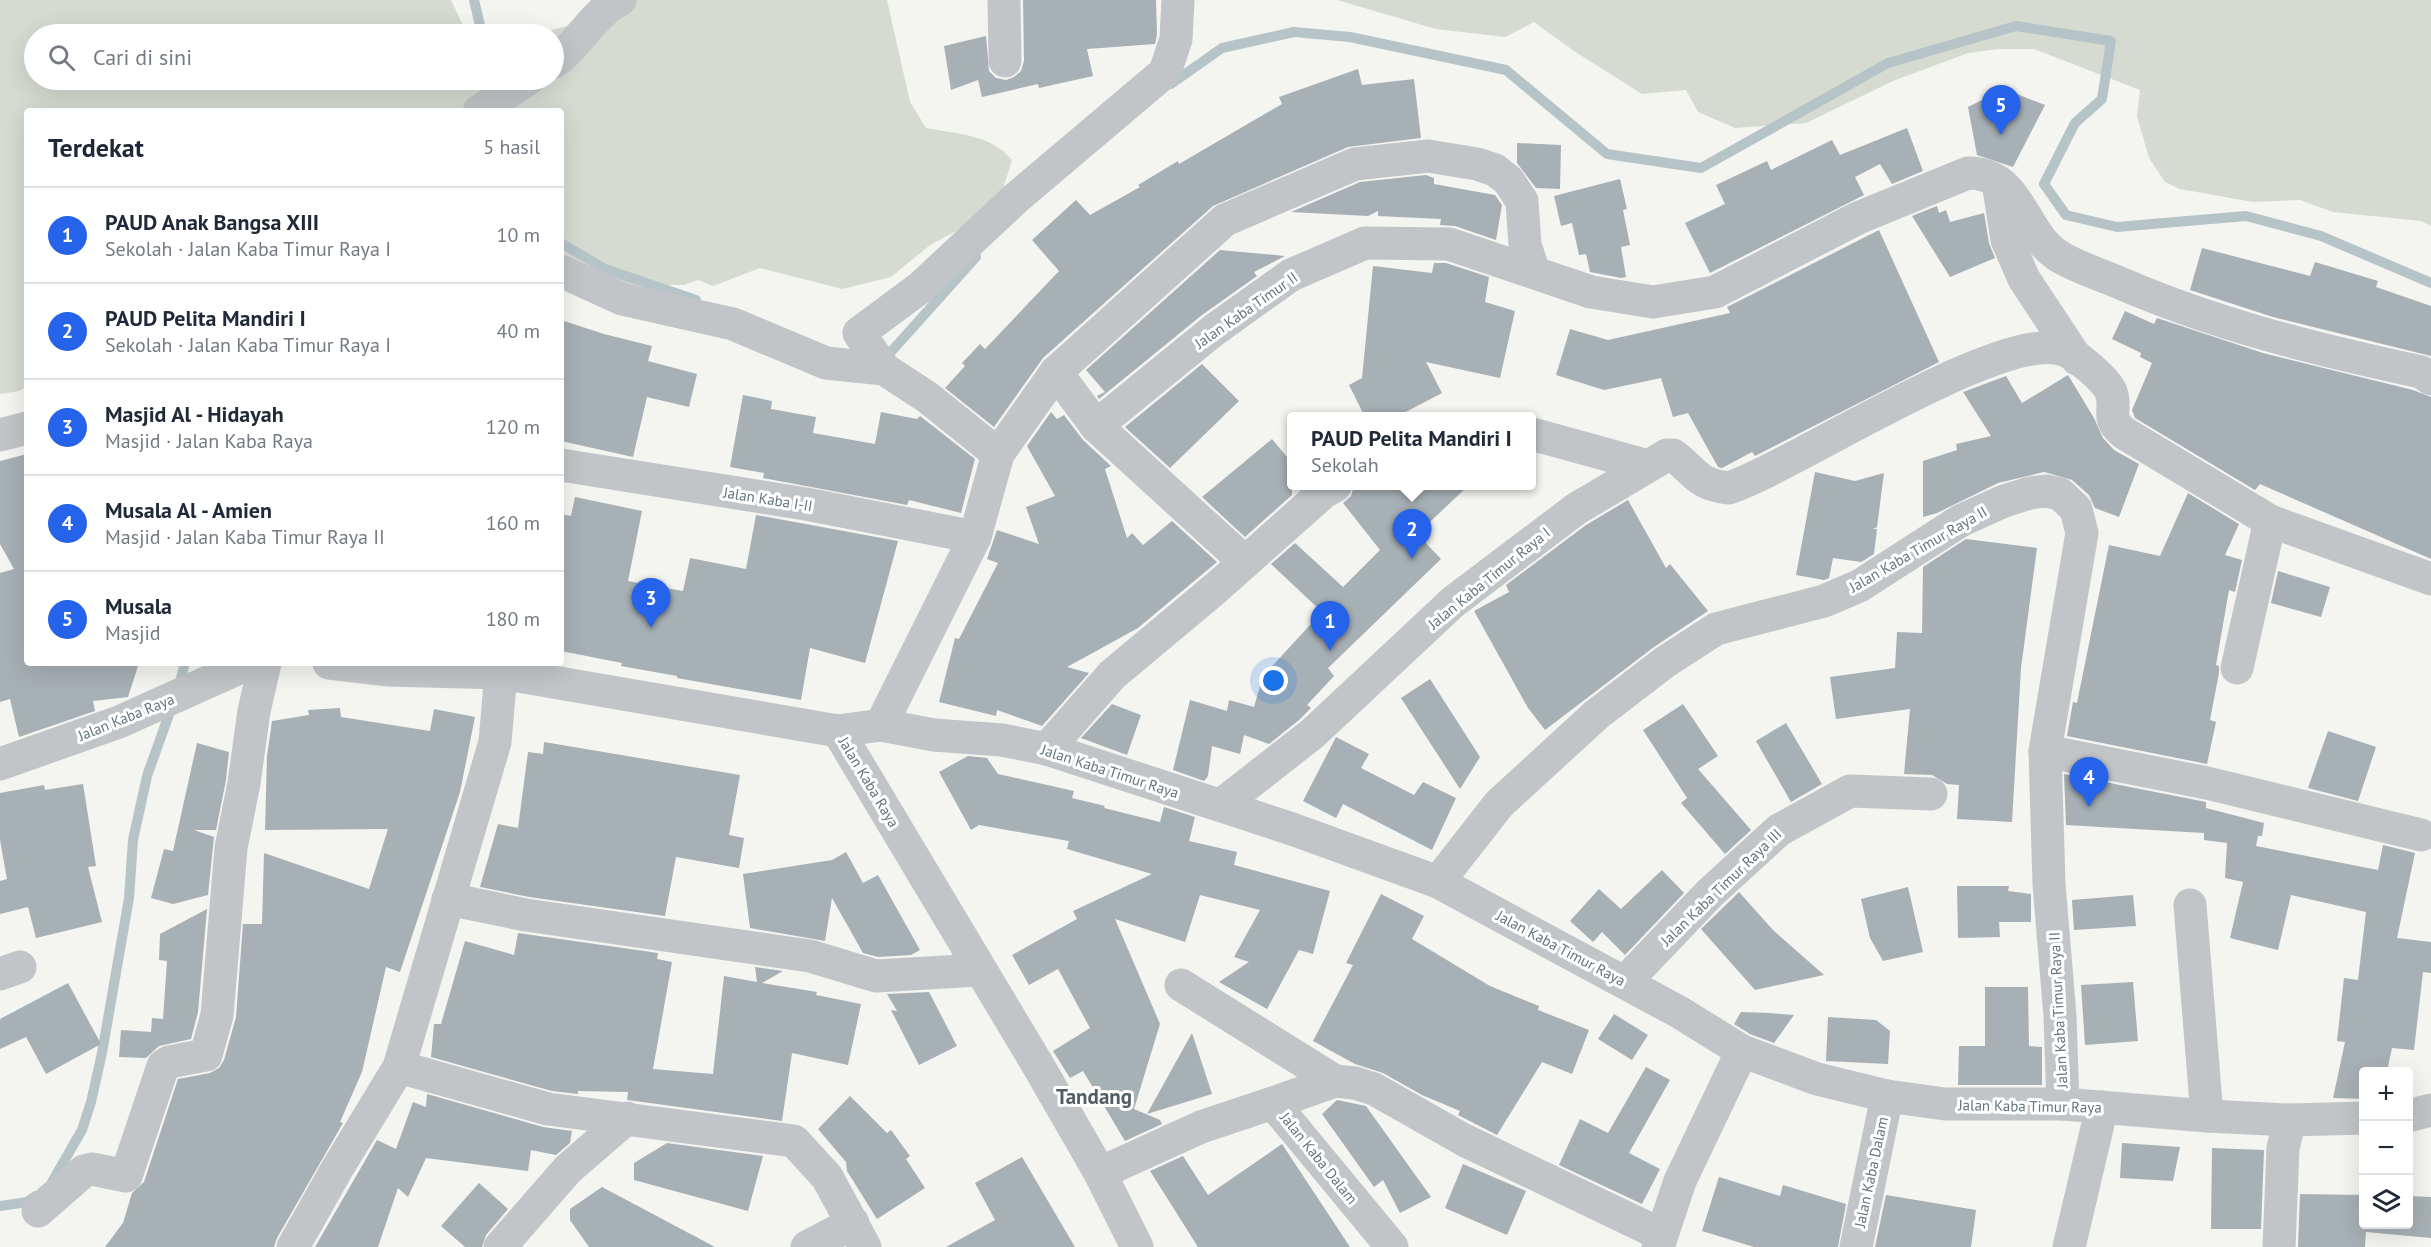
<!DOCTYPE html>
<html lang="id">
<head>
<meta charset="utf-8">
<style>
	body { margin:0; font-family:"PT Sans",sans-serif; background:#f6f6f7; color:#1f2937 }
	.controls { position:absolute; right:18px; bottom:18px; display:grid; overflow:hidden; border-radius:6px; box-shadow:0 6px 24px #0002 }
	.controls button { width:54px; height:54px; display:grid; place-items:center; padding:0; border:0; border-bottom:2px solid #e0e1e3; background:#fff; color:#1f2937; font:30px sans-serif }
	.you { position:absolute; left:1274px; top:681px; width:21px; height:21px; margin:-15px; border:4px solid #fff; border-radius:50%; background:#1a73e8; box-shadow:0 0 0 9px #1a73e833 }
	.badge { display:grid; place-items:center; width:39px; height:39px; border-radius:50%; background:#2563eb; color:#fff; font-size:20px; font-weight:700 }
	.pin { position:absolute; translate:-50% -50px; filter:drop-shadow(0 2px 3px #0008) }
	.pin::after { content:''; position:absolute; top:32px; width:21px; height:18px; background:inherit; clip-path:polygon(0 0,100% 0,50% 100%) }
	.popup { position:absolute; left:1287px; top:412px; width:249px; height:78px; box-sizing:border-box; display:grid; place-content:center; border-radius:6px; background:#fff; filter:drop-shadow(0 2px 4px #0005); font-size:20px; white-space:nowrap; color:#747a83 }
	.popup b { font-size:22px; color:#1f2937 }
	.popup::after { content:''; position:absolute; left:50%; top:100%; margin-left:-12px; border:12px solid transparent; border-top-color:#fff }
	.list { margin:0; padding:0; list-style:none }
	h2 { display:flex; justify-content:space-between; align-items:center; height:78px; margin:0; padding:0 24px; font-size:26px }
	h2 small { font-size:20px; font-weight:400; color:#747a83 }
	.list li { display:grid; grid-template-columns:39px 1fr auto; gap:18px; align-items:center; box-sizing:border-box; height:96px; padding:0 24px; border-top:2px solid #e0e1e3 }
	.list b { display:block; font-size:22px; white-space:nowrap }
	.list p { margin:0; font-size:20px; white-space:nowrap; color:#747a83 }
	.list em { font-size:20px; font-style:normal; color:#747a83 }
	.icon { flex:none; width:33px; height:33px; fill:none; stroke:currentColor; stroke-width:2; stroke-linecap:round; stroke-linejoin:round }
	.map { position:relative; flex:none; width:2431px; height:1247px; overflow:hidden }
	.search { position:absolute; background:#fff; box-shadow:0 6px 24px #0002; left:24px; top:24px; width:540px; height:66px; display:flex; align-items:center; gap:15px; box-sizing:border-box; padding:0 21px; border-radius:33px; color:#747a83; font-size:22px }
	.panel { position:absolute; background:#fff; box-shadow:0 6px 24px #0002; left:24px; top:108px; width:540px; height:558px; border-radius:6px }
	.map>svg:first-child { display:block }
	.green { fill:#d5dbd1 }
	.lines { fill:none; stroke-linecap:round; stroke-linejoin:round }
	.stream { stroke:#b6c4c7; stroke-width:10 }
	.building { fill:#a7b0b5 }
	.minor { stroke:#c1c5c8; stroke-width:33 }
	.labels { text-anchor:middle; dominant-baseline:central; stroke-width:6; stroke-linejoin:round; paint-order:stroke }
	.street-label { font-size:15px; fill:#637581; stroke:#fff }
	.district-label { font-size:21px; font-weight:bold; fill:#515e66; stroke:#fff }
</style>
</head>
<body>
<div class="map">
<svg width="2431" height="1247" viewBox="0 0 2431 1247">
	<rect width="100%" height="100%" fill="#f4f4f0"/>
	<!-- green -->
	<g class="green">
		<path d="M0,0H451L467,34H34V80H554V34H537L608,15L615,0H887L910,102L926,128C956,134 991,134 1012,160L1003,189L958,230L930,245L891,277L842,289L760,268L713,286L698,280L684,285H612L561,252V111H27V387L19,391L0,394Z"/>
		<polygon points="1337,0 2431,0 2431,226 2421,221 2333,212 2300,200 2253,202 2180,189 2165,182 2149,158 2137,116 2140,90 2034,49 1999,49 1968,53 1893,81 1806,123 1735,128 1698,112 1686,90 1642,94 1574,51 1534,22 1505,37 1436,29"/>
	</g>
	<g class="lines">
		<!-- stream -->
		<g class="stream">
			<polyline points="474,0 482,34"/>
			<polyline points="1171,84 1222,48 1294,32 1350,37 1506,70 1607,154 1701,168 1888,63 2016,26 2111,41 2102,99 2075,123 2044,184 2066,215 2117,227 2246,216 2321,236 2431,283"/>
			<polyline points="561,243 605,269 696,300"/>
			<polyline points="878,356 890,353 976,257"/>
			<polyline points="178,689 185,663"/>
			<polyline points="52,1182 82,1130 91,1102 102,1053 129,898 133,840 147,776 172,706"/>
			<polyline points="0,1206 27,1202 36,1196"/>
		</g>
	</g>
	<!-- building -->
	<g class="building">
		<polygon points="1023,0 1156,0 1157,35 1155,44 1087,49 1093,76 1039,88 1038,84 982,97 978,80 951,90 944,46 986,36 989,71 996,78 1006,80 1014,77 1021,71 1024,61"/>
		<polygon points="1358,69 1362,85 1414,79 1421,138 1348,147 1213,206 1043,358 994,427 945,388 965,366 962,363 980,344 985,349 1059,271 1032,240 1076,200 1090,215 1140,187 1138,185 1178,161 1179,164 1282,104 1279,97"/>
		<polygon points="2004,89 2045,105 2013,167 1977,155 1968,107"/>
		<polygon points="1907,128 1923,171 1892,184 1880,164 1855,177 1864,195 1710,273 1685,223 1725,204 1716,185 1767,161 1771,170 1832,140 1840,155"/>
		<polygon points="1517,143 1561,145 1560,189 1536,188 1517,163"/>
		<polygon points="1426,175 1434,178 1434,184 1495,195 1502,205 1496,240 1455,226 1440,225 1441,219 1378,216 1378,211 1368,216 1291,212 1360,182"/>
		<polygon points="1620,179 1627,209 1623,210 1630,245 1621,247 1626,277 1621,278 1590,272 1586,254 1579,255 1572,223 1561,226 1554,196"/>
		<polygon points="1937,206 1939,213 1946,210 1950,222 1984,213 1989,243 1995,258 1950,277 1912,216"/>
		<polygon points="1879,230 1939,362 1755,456 1752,452 1722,468 1718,467 1688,413 1673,417 1661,378 1604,390 1556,375 1570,329 1608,340 1730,313 1727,307"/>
		<polygon points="2202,248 2310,276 2315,262 2378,281 2376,287 2431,306 2431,356 2273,317 2190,290"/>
		<polygon points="1220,250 1285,256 1254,272 1257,276 1202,315 1099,399 1097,396 1105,392 1086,370"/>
		<polygon points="1434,263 1446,263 1489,277 1485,302 1515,311 1500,378 1426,362 1442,393 1396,417 1365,417 1349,385 1362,378 1373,266 1432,273"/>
		<polygon points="2125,311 2154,324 2157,318 2263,353 2413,390 2431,397 2431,559 2260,484 2255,490 2135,418 2132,410 2152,363 2140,357 2141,353 2112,339"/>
		<polygon points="561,320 604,334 652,346 648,361 697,374 689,407 647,397 633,457 561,441"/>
		<polygon points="1202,364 1239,401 1170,468 1125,427"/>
		<polygon points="2068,375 2094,418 2103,438 2114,450 2139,464 2119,517 2095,508 2089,495 2072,480 2044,472 1998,483 1937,513 1923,517 1923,461 1957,450 1956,444 1991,436 1963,392 2006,376 2022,403"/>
		<polygon points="743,395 772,401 771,409 816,417 813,433 875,444 881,412 917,419 920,416 975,459 961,513 909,500 907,505 763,478 764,473 730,467"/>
		<polygon points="1051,412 1057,419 1064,415 1083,440 1111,466 1105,469 1127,538 1132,533 1143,545 1172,521 1217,562 1138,628 1067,667 1089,673 1042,726 997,710 996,716 939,702 955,638 959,639 998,563 987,559 997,530 1039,544 1026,507 1055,496 1027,446"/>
		<polygon points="1272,439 1292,463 1292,495 1245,537 1202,497"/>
		<polygon points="27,454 27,663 139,663 128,697 93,701 95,711 19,737 10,699 0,702 0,573 14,569 0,544 0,461"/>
		<polygon points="1815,472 1855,481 1884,473 1877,527 1873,529 1877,529 1874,554 1861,562 1833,558 1829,578 1824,580 1796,575"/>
		<polygon points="1354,486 1468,486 1417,534 1441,559 1328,668 1334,676 1307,705 1311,708 1299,720 1269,744 1244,735 1240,754 1212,746 1208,776 1204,781 1173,770 1190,700 1227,711 1229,700 1254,707 1263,676 1322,612 1271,564 1295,543 1343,587 1380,550 1343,503 1351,496"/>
		<polygon points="2188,493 2239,524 2225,555 2242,560 2235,592 2229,590 2216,665 2219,666 2219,673 2210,720 2216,722 2207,764 2067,736 2073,702 2077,703 2109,545 2160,556"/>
		<polygon points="575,497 642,511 628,581 683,591 690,558 746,569 756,515 898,541 865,663 810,648 801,700 677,678 677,676 621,666 622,663 561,651 561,514 571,516"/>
		<polygon points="1628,500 1666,568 1670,564 1708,611 1654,647 1545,730 1528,708 1474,611 1509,592 1506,585 1586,525"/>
		<polygon points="1966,539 2037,548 2021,668 2012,822 1957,819 1959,785 1947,784 1932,775 1904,774 1910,709 1836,719 1830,677 1895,668 1897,632 1922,633 1923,567"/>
		<polygon points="2278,571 2330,587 2321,617 2271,603"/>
		<polygon points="1430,679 1480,757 1460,789 1401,698"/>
		<polygon points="1112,704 1141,715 1127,755 1081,738"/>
		<polygon points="1683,704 1718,756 1698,769 1751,830 1725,854 1681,803 1687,798 1643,730"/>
		<polygon points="340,708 341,717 430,731 434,709 475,717 460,792 400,972 386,967 362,1072 340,1122 343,1123 277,1238 274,1247 105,1247 123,1223 132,1193 144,1182 178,1079 210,1073 219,1068 224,1060 236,1017 243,924 262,924 264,853 369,889 388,829 265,830 267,756 272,721 309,715 308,710"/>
		<polygon points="1786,723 1822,784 1791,802 1756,741"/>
		<polygon points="2328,731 2376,747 2358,801 2308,788"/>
		<polygon points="1336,737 1369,754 1361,768 1414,795 1423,782 1456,798 1432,850 1343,804 1336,818 1303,801"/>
		<polygon points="544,742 740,775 729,835 744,838 739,868 676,857 665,916 529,897 480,887 498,824 518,828 528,752 543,754"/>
		<polygon points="197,743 229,752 226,780 216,830 194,830 214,837 208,895 173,904 151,898 164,849 173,851"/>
		<polygon points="968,756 987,758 998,774 1074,791 1072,798 1105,806 1104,808 1160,822 1164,807 1195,817 1189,841 1237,852 1234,865 1330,891 1313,954 1299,950 1267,1009 1219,982 1249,962 1234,957 1260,910 1200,895 1185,942 1115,919 1160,1024 1134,1109 1160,1120 1162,1124 1125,1141 1083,1071 1070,1078 1053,1051 1090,1028 1058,969 1029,985 1012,955 1077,919 1073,911 1152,874 1067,849 1069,841 979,825 971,830 939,772"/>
		<polygon points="2064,774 2206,802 2206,808 2264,823 2262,836 2258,836 2256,846 2378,870 2383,845 2415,853 2397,938 2431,942 2431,973 2423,972 2414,1050 2392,1048 2387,1071 2364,1071 2364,1099 2333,1098 2345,1042 2337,1041 2344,978 2358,980 2366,912 2291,895 2278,950 2230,938 2243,882 2225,878 2227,843 2204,840 2204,833 2066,825"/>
		<polygon points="83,784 96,866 88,867 102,922 36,938 28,907 0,914 0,881 7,879 0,840 0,793 44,785 45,790"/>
		<polygon points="846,852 863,883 878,875 920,950 911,955 878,957 863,953 832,898 825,941 750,928 743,874 832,860"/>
		<polygon points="1662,870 1684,893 1625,955 1602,932 1593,942 1570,921 1599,889 1621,909"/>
		<polygon points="1957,886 2009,886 2008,891 2031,894 2031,922 1999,922 2000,937 1958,938"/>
		<polygon points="1908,887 1923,952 1883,961 1870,938 1861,899"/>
		<polygon points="1739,892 1773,930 1824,975 1755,990 1701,929"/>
		<polygon points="1381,894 1424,916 1412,939 1490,986 1539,1006 1538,1010 1589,1030 1572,1074 1542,1062 1497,1135 1458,1115 1460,1111 1422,1095 1383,1073 1355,1064 1313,1041 1353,965 1346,963"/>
		<polygon points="2133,895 2136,926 2074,930 2072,900"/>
		<polygon points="207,909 198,1012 191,1039 159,1046 146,1058 119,1057 121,1030 151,1032 152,1018 163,1019 167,961 159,960 160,934"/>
		<polygon points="518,933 658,953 657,959 672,962 653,1069 713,1074 724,976 757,982 755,967 783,971 762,983 817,992 816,995 861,1004 848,1065 792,1053 782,1121 635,1101 627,1100 628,1092 578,1091 578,1094 552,1091 431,1057 434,1024 441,1024 465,941 514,955"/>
		<polygon points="2133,982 2138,1041 2085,1045 2081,985"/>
		<polygon points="68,983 101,1044 46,1074 26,1037 0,1049 0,1019"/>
		<polygon points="1985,987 2028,987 2029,1046 2042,1047 2042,1085 1958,1085 1959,1046 1985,1046"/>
		<polygon points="929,992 957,1046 919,1065 891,1010 897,1011 887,994"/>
		<polygon points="1741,1012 1769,1013 1794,1015 1774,1043 1750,1034 1734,1024"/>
		<polygon points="1614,1014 1648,1035 1632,1060 1598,1039"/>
		<polygon points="1828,1017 1876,1020 1890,1031 1888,1064 1826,1061"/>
		<polygon points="1192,1033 1212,1094 1147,1114"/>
		<polygon points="1646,1067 1670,1080 1629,1153 1660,1169 1642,1204 1559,1165 1580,1119 1608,1133"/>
		<polygon points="427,1094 543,1127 572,1131 570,1143 556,1155 531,1150 528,1171 426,1158 408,1197 398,1188 378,1247 315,1247 377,1140 396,1149 413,1102 426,1107"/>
		<polygon points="850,1096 887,1133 891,1130 910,1156 906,1159 925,1188 877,1219 847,1171 846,1162 818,1129"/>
		<polygon points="1337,1100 1366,1106 1431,1197 1400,1213 1383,1180 1374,1187 1322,1114"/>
		<polygon points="667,1143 763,1156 748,1211 634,1180 634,1163"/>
		<polygon points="2122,1143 2180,1147 2173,1181 2120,1178"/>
		<polygon points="1282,1144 1350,1247 1198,1247 1150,1171 1183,1156 1208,1195"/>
		<polygon points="2212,1148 2264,1150 2261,1229 2211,1229"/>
		<polygon points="1022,1157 1075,1247 946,1247 995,1220 975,1183"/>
		<polygon points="1463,1164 1526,1191 1507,1235 1445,1208"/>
		<polygon points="1719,1177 1780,1196 1783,1185 1846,1204 1838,1247 1754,1247 1702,1231"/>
		<polygon points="479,1183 508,1209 486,1235 482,1247 465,1247 441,1226"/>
		<polygon points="602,1187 715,1247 589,1247 570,1220 570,1209"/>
		<polygon points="2300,1194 2364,1195 2364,1224 2409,1224 2409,1196 2431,1197 2431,1238 2366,1232 2365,1247 2298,1247"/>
		<polygon points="1886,1195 1976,1210 1971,1247 1875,1247"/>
	</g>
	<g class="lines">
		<!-- minor -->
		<g class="minor">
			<polyline points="1004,0 1005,61"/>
			<path d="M554,62C579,45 592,14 620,0"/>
			<polyline points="479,111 527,80"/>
			<polyline points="1998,182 2007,240 2024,279 2077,359"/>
			<polyline points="561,271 622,299 733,324 826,363 884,369 927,397 998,454"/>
			<polyline points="884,369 859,333 921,287 1015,199 1165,72 1176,39 1178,0"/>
			<polyline points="1056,372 1096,426 1245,562"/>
			<path d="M1096,426L1214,330L1291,275L1365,243L1449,244L1591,292L1653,302L1715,292L1858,218L1968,173C2021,173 2021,231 2057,255C2075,267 2100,274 2120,283C2217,325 2318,350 2421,372L2431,379"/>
			<polyline points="1532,434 1648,466"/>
			<polyline points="0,435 27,428"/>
			<polyline points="561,465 806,504 975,537"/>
			<polyline points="329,663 389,670 501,673 838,731 1039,1067 1100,1173 1137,1247"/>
			<polyline points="2237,668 2270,521"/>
			<polyline points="881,725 975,537 998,454 1056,372 1225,220 1355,164 1428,156 1477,164 1495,170 1508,180 1522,201 1525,245 1534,272"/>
			<polyline points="838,731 881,725 934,735 1002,740 1047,749 1292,829 1438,882 1679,1012 1742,1051 1817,1079 1887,1096 1945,1104 2063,1104 2207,1116 2290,1120 2364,1118"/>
			<polyline points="1047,749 1112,675 1216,588 1324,492 1335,486"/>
			<polyline points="2045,751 2207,783 2421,835"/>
			<polyline points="0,764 119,722 250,663"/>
			<path d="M1221,805L1312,734L1453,602L1576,509L1667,455H1673C1697,473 1696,484 1729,488C1798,464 2003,328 2064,350C2075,354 2108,381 2111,392C2118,411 2104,417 2124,433L2270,521L2431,579"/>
			<polyline points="1438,882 1499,804 1596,715 1665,662 1716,629 1824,601 1859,586 1960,521 2004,501 2030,493 2046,491 2060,494 2076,509 2082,533 2045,751 2049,884 2060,1016 2063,1104"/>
			<polyline points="448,899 526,915 810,956 876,976 979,970"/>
			<polyline points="2190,905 2207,1116"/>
			<polyline points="0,974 20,967"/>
			<polyline points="1625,982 1710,893 1779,830 1850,791 1931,794"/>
			<polyline points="1181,985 1335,1081"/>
			<polyline points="399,1067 548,1109 794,1141 827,1177 865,1247"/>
			<polyline points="1273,1103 1335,1081 1355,1083 1374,1089 1464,1140 1662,1235"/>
			<polyline points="2408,1116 2431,1110"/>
			<polyline points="1100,1173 1201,1127 1273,1103 1392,1247"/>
			<polyline points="38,1211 84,1171 92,1169 126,1176 163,1066 169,1062 206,1055 217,1015 231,848 244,783 254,711 265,663"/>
			<polyline points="293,1247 337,1169 399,1067 495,742 501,673"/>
			<polyline points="500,1247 568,1169 627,1118"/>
			<polyline points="807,1247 853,1223"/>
			<polyline points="1658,1247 1680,1181 1742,1051"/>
			<polyline points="1856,1247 1887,1096"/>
			<polyline points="2069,1247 2102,1107"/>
			<polyline points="2279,1247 2283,1148 2290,1120"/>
		</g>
	</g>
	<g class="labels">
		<!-- street labels -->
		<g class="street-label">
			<text transform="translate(1246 310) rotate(-35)">Jalan Kaba Timur II</text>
			<text transform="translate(768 499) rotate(9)">Jalan Kaba I-II</text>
			<text transform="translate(1918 549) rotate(-30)">Jalan Kaba Timur Raya II</text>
			<text transform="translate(1489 578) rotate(-39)">Jalan Kaba Timur Raya I</text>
			<text transform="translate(126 717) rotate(-22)">Jalan Kaba Raya</text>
			<text transform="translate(1110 771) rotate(18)">Jalan Kaba Timur Raya</text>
			<text transform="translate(869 782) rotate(59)">Jalan Kaba Raya</text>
			<text transform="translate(1721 887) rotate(-44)">Jalan Kaba Timur Raya III</text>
			<text transform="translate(1561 948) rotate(28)">Jalan Kaba Timur Raya</text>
			<text transform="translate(2058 1010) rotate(-93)">Jalan Kaba Timur Raya II</text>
			<text transform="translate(2030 1106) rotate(1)">Jalan Kaba Timur Raya</text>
			<text transform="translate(1319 1158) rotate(51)">Jalan Kaba Dalam</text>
			<text transform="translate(1871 1172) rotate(-78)">Jalan Kaba Dalam</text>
		</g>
		<!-- district labels -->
		<g class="district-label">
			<text x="1094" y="1096">Tandang</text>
		</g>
	</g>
</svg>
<div class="controls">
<button>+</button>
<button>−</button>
<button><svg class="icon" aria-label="layers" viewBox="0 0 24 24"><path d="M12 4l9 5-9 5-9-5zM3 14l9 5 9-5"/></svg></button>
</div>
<div class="you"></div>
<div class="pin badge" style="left:1330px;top:651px">1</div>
<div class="pin badge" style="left:1412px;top:559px">2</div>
<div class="popup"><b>PAUD Pelita Mandiri I</b>Sekolah</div>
<div class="pin badge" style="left:651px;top:628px">3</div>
<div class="pin badge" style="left:2089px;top:807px">4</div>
<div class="pin badge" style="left:2001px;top:135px">5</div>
<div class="search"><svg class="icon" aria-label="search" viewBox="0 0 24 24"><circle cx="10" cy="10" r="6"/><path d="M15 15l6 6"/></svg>Cari di sini</div>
<section class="panel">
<h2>Terdekat<small>5 hasil</small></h2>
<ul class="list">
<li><span class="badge">1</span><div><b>PAUD Anak Bangsa XIII</b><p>Sekolah · Jalan Kaba Timur Raya I</p></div><em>10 m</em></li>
<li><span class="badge">2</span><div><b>PAUD Pelita Mandiri I</b><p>Sekolah · Jalan Kaba Timur Raya I</p></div><em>40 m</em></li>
<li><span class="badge">3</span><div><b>Masjid Al - Hidayah</b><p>Masjid · Jalan Kaba Raya</p></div><em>120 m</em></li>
<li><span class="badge">4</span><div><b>Musala Al - Amien</b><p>Masjid · Jalan Kaba Timur Raya II</p></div><em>160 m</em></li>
<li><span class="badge">5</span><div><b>Musala</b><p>Masjid</p></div><em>180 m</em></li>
</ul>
</section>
</div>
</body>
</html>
